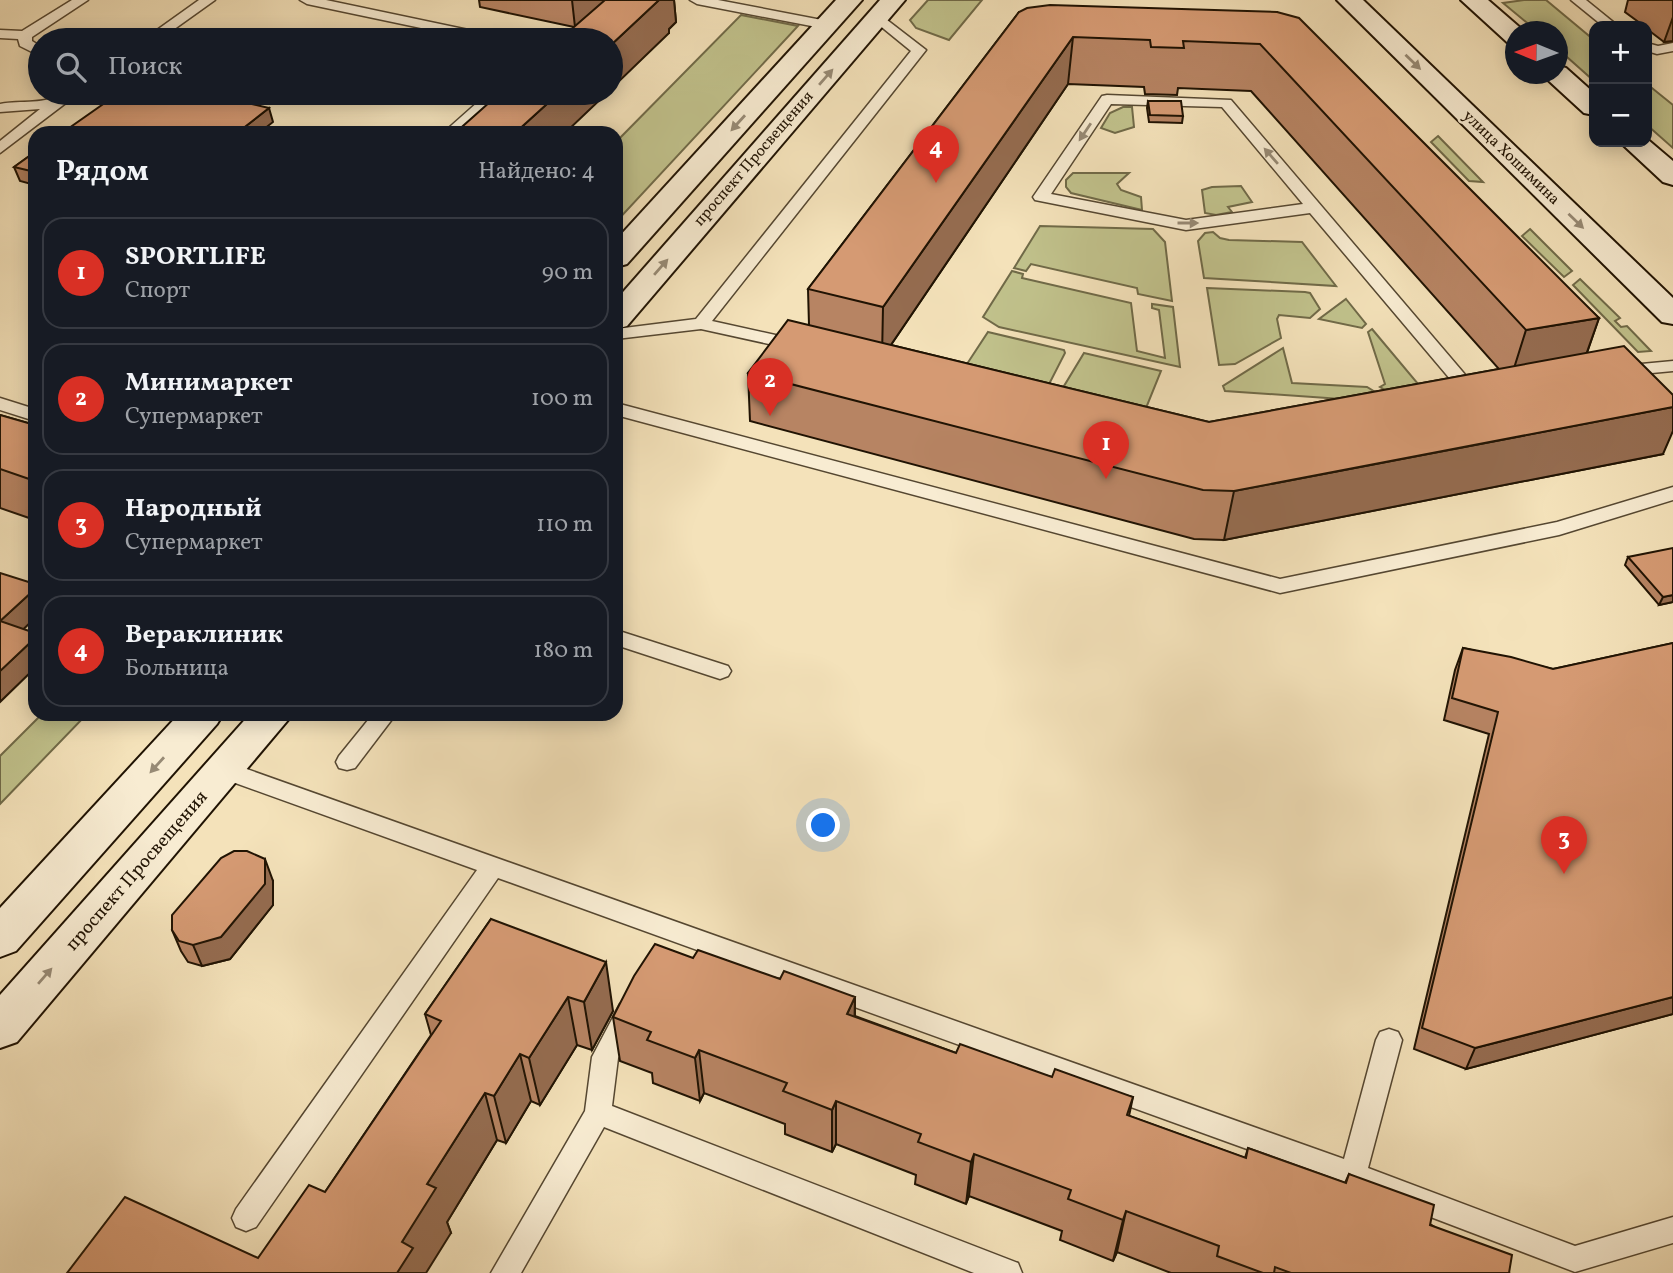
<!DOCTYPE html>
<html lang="ru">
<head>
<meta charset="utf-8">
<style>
	body { margin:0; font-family:Vollkorn,serif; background:#242831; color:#f1f3f6 }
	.controls { position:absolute; right:21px; top:21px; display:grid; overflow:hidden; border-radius:14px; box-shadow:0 4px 18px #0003 }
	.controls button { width:63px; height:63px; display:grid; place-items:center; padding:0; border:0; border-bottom:2px solid #363941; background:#171b24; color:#f1f3f6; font:35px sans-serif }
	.compass { position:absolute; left:1505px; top:21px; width:63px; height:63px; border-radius:50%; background:#171b24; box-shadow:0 4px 18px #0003; rotate:271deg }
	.you { position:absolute; left:824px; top:826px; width:24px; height:24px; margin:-18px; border:5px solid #fff; border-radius:50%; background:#1a73e8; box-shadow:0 0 0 10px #1a73e833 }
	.badge { display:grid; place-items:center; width:46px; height:46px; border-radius:50%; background:#d93025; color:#fff; font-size:23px; font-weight:700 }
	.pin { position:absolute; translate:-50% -58px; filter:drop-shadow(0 2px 4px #0008) }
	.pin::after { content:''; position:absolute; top:37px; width:24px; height:21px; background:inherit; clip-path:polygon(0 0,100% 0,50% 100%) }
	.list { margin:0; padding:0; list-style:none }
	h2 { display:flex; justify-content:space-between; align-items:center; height:91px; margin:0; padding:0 28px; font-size:30px }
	h2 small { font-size:23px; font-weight:400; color:#9ea1a6 }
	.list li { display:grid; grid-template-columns:46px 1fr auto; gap:21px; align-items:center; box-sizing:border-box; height:112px; margin:0 14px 14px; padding:0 14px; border:2px solid #363941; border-radius:21px }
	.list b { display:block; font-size:26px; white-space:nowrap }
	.list p { margin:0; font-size:23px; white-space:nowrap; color:#9ea1a6 }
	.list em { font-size:23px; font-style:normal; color:#9ea1a6 }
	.icon { flex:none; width:38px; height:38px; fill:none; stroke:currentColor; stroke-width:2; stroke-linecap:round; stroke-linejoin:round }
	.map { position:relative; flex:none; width:1673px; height:1273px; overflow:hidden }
	.search { position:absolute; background:#171b24; box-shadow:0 4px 18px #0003; left:28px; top:28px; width:595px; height:77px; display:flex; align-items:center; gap:18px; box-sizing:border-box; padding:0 24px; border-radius:38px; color:#9ea1a6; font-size:26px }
	.panel { position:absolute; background:#171b24; box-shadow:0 4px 18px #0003; left:28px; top:126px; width:595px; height:595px; border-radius:21px }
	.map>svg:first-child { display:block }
	.green { fill:#c1c28c; stroke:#706a48; stroke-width:2 }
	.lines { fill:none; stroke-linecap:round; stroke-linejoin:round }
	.lane-casing { stroke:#554731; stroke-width:3 }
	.secondary-casing { stroke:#201303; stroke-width:4 }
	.lane { fill:#f8ecd2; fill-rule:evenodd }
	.secondary { fill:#f8ecd2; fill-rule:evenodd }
	.wall { fill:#b78463; stroke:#201303; stroke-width:2; fill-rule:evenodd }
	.shaded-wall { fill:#956c50; stroke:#201303; stroke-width:2 }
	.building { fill:#d59a73; stroke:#201303; stroke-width:2 }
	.oneway { fill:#978a75 }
	.labels { text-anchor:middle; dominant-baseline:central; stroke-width:5; stroke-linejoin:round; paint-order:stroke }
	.far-street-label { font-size:16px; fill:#201303; stroke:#f8ecd2 }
	.street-label { font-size:19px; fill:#201303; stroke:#f8ecd2 }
</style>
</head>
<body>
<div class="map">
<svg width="1673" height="1273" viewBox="0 0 1673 1273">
	<rect width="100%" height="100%" fill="#f4e2ba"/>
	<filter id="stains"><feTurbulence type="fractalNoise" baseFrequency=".00286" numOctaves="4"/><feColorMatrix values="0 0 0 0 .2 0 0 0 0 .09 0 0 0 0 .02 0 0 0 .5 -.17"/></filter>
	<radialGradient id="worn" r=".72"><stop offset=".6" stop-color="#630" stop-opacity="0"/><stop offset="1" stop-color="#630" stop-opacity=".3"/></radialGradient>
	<!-- green -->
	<g class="green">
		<polygon points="928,0 982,0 949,40 916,28 910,20"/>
		<polygon points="1524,0 1546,0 1594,40 1594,81 1558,49 1558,32 1537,31 1503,3"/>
		<polygon points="741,15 798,26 616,222 616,142"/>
		<polygon points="1647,84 1673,105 1673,148 1647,125"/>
		<polygon points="1123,107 1132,107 1134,127 1115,133 1101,128 1110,113"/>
		<polygon points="1438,136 1483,182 1469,181 1431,142"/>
		<polygon points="1073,173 1129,173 1117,184 1121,190 1141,197 1142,210 1071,193 1066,187 1066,180"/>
		<polygon points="1241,186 1252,202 1228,207 1232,212 1216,215 1205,213 1202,190 1212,187"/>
		<polygon points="1040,226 1153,229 1165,242 1172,301 1138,294 1137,288 1031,264 1026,271 1014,268"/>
		<polygon points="1530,229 1572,271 1564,277 1522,236"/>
		<polygon points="1213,232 1220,238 1229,240 1302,242 1336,286 1204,278 1198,241 1205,233"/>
		<polygon points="1012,271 1023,274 1022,278 1131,303 1137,351 1165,358 1159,310 1152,308 1152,304 1173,307 1180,367 999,327 983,317"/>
		<polygon points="1580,279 1620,318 1615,321 1621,327 1627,326 1651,351 1638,352 1573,285"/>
		<polygon points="1207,288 1305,292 1310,293 1320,309 1310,318 1279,315 1277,319 1281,338 1235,364 1219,365"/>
		<polygon points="1346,299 1366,324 1362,328 1319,319"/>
		<polygon points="1372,329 1424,391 1396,396 1380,387 1385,384 1368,332"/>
		<polygon points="988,332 1064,350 1065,353 1046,390 963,370"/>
		<polygon points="1283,348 1292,383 1367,387 1385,398 1370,401 1225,391 1223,386"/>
		<polygon points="1084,353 1161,371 1144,413 1061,391"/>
		<polygon points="42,714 87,714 0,804 0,756"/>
	</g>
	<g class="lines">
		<!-- lane casing -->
		<g class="lane-casing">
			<g id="lane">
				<polygon points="72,0 88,0 32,37 32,41 40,46 40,56 20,46 18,39 0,38 0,30 22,31"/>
				<polygon points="199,0 215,0 159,40 143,40"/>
				<polygon points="300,0 326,0 497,36 504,40 478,40 307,4"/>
				<polygon points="690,0 718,0 827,21 834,25 827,29 697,4"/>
				<polygon points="1571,0 1586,0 1618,26 1603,26"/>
				<polygon points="878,13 926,50 712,321 807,342 810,346 807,350 801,351 701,329 616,339 616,329 696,319 911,51 873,20 871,17"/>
				<polygon points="1647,43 1658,46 1673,43 1673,51 1657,54 1647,51"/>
				<path d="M63,93H79L0,153V141L40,109L0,112V104C21,100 46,105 63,93Z"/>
				<polygon points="488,93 503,93 460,133 443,133"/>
				<path d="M1107,95L1231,100L1479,391L1482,395L1479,399H1467L1310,213L1186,230L1035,200L1033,197L1102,96ZM1111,104L1222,107L1303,204L1186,220L1051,194Z"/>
				<polygon points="1673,361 1673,371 1620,376 1611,371 1620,366"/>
				<polygon points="0,398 35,409 35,421 0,410"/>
				<polygon points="616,403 1280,579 1557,522 1673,487 1673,500 1559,535 1280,593 616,415"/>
				<polygon points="616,630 728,666 731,671 728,676 720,679 616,645"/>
				<polygon points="373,714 396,714 355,768 347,770 339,768 336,762 339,756"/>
				<polygon points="224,761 1344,1159 1376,1040 1380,1032 1389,1029 1398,1032 1402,1040 1368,1168 1575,1246 1673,1217 1673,1243 1575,1272 1352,1187 498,878 256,1227 246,1231 236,1227 232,1218 236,1209 477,870 216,776 213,770 216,764"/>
				<polygon points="629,1001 638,1004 642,1012 618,1058 612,1106 1018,1263 1022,1273 974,1273 604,1127 521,1273 491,1273 585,1111 592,1057 620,1004"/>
			</g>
		</g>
		<!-- secondary casing -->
		<g class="secondary-casing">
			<g id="secondary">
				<polygon points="836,0 862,0 627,264 616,267 616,240"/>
				<polygon points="880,0 905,0 627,326 616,329 616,300"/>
				<polygon points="1337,0 1363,0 1673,298 1673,324 1662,322"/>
				<polygon points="1461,0 1488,0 1525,32 1516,32 1516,45 1507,42"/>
				<polygon points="1558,66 1566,68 1594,93 1594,115 1584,113 1548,80 1544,74 1558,74"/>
				<polygon points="1647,139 1673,161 1673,185 1663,182 1620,142 1647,142"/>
				<polygon points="179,714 223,714 217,724 16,951 0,957 0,908"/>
				<polygon points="250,714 293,714 17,1042 0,1048 0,995"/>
			</g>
		</g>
		<!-- lane -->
		<use href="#lane" class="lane"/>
		<!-- secondary -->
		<use href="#secondary" class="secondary"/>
	</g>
	<!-- wall -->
	<g class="wall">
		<polygon points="479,0 674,0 676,22 669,29 669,33 574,27 480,7"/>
		<polygon points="1628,0 1673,0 1673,41 1664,42 1647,29 1647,26 1644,26 1625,12"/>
		<path d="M1019,12H1277L1599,318L1587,353L1663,454L1224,540L1194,539L750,421L748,373L809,325L808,289ZM1068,84L1144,87L1145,94L1177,95L1178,88L1251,91L1499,369L1209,422L891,345Z"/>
		<polygon points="1148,101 1183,116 1182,123 1149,122 1147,108"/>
		<polygon points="35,152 35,185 20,181 14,167"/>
		<polygon points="0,415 35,425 35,520 0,508"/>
		<polygon points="1628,557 1673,602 1659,605 1625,565"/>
		<polygon points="1673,643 1673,1014 1466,1069 1414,1049 1489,734 1444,720 1455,670 1463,648 1553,669"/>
		<polygon points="273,881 273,905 230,959 202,966 188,962 181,951 172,930"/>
		<polygon points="491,919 613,1011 592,1050 577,1045 540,1105 531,1101 506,1143 497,1140 447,1222 451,1233 258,1258 325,1192 431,1035 425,1014"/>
		<polygon points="693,958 855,997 855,1016 956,1053 1133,1097 1129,1116 1245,1158 1248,1148 1345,1183 1349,1174 1509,1273 1171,1273 1117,1252 1113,1261 1060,1240 1062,1231 969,1196 966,1204 915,1184 916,1175 836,1144 832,1152 785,1134 785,1124 704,1093 700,1101 653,1083 652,1073 620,1061 613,1017"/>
	</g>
	<!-- shaded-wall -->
	<g class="shaded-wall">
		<polygon points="572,0 639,0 575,27"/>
		<polygon points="659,0 674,0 676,22 669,29 669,33 611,89 611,45"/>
		<polygon points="1673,17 1673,41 1664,42"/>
		<polygon points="1073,37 1068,84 882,358 883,307"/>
		<polygon points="559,93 607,93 565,133 515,133"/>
		<polygon points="269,108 273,122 259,133 237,133"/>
		<polygon points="1599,318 1581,369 1510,381 1526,330"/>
		<polygon points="1673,407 1673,431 1663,454 1224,540 1234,491"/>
		<polygon points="35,589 35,618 10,642 0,621"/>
		<polygon points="1673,595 1673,602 1659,605 1663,597"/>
		<polygon points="35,638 35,668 0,702 0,671"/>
		<polygon points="265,859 273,881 273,905 230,959 202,966 193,945"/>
		<polygon points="606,962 613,1011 592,1050 584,1002"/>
		<polygon points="568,997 577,1045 540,1105 529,1058"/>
		<polygon points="855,997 854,1041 847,1014"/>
		<polygon points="1673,997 1673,1014 1466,1069 1475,1048"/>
		<polygon points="699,1050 704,1093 700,1101 695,1058"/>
		<polygon points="520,1054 531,1101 506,1143 494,1096"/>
		<polygon points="485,1093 497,1140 447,1222 451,1233 426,1273 397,1273 402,1242 427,1184"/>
		<polygon points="836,1101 836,1144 832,1152 832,1110"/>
		<polygon points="974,1154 969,1196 966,1204 971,1162"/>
		<polygon points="1126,1211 1117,1252 1113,1261 1123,1220"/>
	</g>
	<!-- building -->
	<g class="building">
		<polygon points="605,0 659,0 611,45 611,40 559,40"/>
		<polygon points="1050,5 1277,12 1299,18 1599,318 1526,330 1260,44 1183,41 1184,48 1151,47 1150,40 1073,37 883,307 808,289 1019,12 1027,8"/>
		<polygon points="119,93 204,93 269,108 237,133 62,133"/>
		<polygon points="500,93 559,93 515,133 455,133"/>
		<polygon points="1148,101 1181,101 1183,116 1150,115"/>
		<polygon points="35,152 35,172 14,167"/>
		<polygon points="788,320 1209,422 1624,346 1673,395 1673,407 1234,491 1203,490 748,373"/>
		<polygon points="0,415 35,425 35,481 0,469"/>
		<polygon points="1673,548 1673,595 1663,597 1628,557"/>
		<polygon points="0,573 35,584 35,589 0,621 35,633 35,638 0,671"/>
		<polygon points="1673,643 1673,997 1475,1048 1422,1028 1498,712 1452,698 1463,648 1511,657 1553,669"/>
		<polygon points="234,851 247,851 265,859 265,884 221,937 193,945 179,941 172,930 172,915 221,858"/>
		<polygon points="491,919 606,962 584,1002 568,997 529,1058 520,1054 494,1096 485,1093 427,1184 436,1188 402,1242 413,1248 397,1273 67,1273 125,1197 258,1258 309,1185 325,1192 441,1021 425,1014"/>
		<polygon points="655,944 693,958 698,950 780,979 784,971 855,997 847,1014 956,1053 960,1044 1052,1077 1055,1069 1133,1097 1127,1115 1246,1158 1248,1148 1346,1183 1349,1174 1434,1205 1430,1225 1512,1255 1509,1273 1291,1273 1275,1267 1274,1273 1263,1273 1217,1256 1219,1246 1126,1211 1123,1220 1068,1199 1071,1190 974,1154 971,1162 918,1142 921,1134 836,1101 832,1110 783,1091 787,1083 699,1050 695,1058 647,1040 651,1032 613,1017 634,976"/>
	</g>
	<!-- one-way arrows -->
	<defs><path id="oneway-solid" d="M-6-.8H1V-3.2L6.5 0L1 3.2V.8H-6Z" transform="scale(1.75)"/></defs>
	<g class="oneway">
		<use href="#oneway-solid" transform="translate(1413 62) rotate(44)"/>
		<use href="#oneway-solid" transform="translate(826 77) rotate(-49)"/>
		<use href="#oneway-solid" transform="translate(738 123) rotate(132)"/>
		<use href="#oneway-solid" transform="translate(1085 132) rotate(124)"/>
		<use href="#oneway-solid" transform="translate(1271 156) rotate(-131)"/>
		<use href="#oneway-solid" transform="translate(1576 221) rotate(44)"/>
		<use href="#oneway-solid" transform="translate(1188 223)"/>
		<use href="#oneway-solid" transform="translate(661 267) rotate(-49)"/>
		<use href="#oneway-solid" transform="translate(157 765) rotate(132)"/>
		<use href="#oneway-solid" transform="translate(45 976) rotate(-49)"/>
	</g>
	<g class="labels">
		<!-- far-street labels -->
		<g class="far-street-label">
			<text transform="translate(1511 158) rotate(44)">улица Хошимина</text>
			<text transform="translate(754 159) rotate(-49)">проспект Просвещения</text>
		</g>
		<!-- street labels -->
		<g class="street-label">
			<text transform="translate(137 871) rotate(-49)">проспект Просвещения</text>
		</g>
	</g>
	<rect width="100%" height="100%" filter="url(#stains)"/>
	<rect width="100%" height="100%" fill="url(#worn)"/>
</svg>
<div class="controls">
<button>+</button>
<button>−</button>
</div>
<svg class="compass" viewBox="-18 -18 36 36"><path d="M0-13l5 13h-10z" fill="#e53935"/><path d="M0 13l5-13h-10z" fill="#9ea1a6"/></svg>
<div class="you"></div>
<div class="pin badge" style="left:1106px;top:479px">1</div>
<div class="pin badge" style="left:770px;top:416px">2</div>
<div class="pin badge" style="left:1564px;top:874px">3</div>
<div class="pin badge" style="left:936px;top:183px">4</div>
<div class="search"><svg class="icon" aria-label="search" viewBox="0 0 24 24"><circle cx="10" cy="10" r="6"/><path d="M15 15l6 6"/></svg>Поиск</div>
<section class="panel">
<h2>Рядом<small>Найдено: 4</small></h2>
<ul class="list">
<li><span class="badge">1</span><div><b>SPORTLIFE</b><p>Спорт</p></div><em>90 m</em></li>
<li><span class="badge">2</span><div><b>Минимаркет</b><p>Супермаркет</p></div><em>100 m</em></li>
<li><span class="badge">3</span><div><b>Народный</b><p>Супермаркет</p></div><em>110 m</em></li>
<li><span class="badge">4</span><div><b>Вераклиник</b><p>Больница</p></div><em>180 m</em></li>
</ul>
</section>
</div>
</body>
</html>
